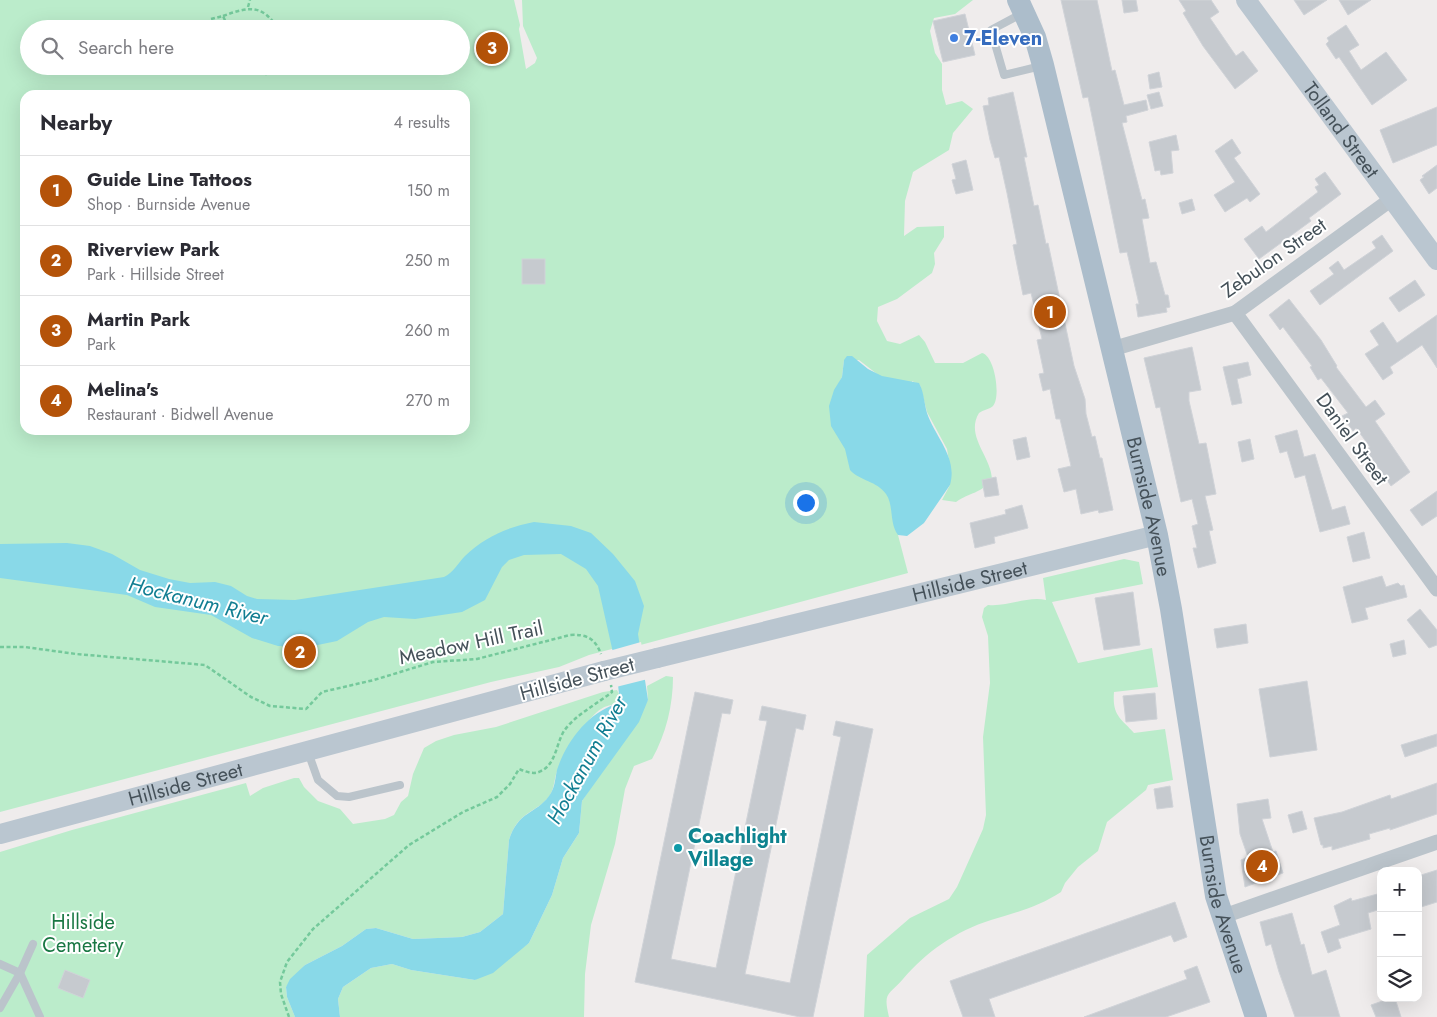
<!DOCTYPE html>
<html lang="en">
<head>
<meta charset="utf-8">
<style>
	body { margin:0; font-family:Jost,sans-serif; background:#f2f2f3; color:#2b2b33 }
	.controls { position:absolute; right:15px; bottom:15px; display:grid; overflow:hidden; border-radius:10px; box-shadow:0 5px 20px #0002 }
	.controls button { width:45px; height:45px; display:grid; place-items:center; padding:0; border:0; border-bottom:1px solid #e1e1e2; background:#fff; color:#2b2b33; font:25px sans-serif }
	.you { position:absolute; left:805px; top:502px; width:18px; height:18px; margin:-12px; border:4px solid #fff; border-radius:50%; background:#1a73e8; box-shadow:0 0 0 8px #1a73e833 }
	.badge { display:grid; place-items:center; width:32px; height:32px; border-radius:50%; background:#b45309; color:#fff; font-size:16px; font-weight:700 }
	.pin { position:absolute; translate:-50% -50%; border:2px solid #fff; box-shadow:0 1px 5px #0006 }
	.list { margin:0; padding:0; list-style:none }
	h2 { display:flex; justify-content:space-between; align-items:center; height:65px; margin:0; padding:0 20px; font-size:21px }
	h2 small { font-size:16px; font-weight:400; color:#7c7c81 }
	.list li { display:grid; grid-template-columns:32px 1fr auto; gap:15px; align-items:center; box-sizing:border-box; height:70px; padding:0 20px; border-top:1px solid #e1e1e2 }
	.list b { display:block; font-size:19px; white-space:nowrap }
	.list p { margin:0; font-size:16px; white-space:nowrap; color:#7c7c81 }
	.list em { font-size:16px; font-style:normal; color:#7c7c81 }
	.icon { flex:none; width:28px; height:28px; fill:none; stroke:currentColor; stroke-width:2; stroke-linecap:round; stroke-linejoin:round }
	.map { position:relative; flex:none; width:1437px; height:1017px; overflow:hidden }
	.search { position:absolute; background:#fff; box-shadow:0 5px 20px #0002; left:20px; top:20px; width:450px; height:55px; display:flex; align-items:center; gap:12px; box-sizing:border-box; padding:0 18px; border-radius:28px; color:#7c7c81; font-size:19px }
	.panel { position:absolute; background:#fff; box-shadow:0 5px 20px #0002; left:20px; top:90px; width:450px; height:345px; border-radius:15px }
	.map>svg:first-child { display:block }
	.green { fill:#bbeccb; fill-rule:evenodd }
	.water { fill:#89d9e8 }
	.pier { fill:#efecec }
	.building { fill:#c6cacf; stroke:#d0d3d8 }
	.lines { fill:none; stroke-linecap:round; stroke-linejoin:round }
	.path { stroke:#74c99b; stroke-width:2.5; stroke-dasharray:4 2.5; stroke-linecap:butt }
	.lane { stroke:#bbc4cb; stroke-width:8 }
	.street { stroke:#bbc4cb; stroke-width:15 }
	.secondary { stroke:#bac6d0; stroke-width:20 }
	.primary { stroke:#acbdcb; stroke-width:22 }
	.secondary-bridge { stroke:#bac6d0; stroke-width:20 }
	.shop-dot { fill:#3f7fe0; stroke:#fff; stroke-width:2 }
	.culture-dot { fill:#0f9aa8; stroke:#fff; stroke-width:2 }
	.labels { text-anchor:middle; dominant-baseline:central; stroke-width:4; stroke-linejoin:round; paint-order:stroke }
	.shop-label { font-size:20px; font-weight:bold; fill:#366cbe; stroke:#fff; text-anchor:start }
	.street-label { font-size:20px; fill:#455159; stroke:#fff }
	.culture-label { font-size:20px; font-weight:bold; fill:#0d838f; stroke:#fff; text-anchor:start }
	.park-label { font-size:20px; fill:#197743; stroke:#fff }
	.water-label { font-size:21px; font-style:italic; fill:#117e92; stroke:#fff }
</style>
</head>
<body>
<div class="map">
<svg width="1437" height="1017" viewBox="0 0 1437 1017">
	<rect width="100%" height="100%" fill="#efecec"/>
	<!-- green -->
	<g class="green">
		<path d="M0,0H514L520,25L519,29L526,69L535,63L537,58L523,26L522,0H973L955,14L934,18L930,31L935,53L942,64V90L946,105L962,101L973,109L953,133L949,150L913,172L905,201L904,236L917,227L944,226V237L934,253L935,264L932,273L897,299L878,307L877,321L887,341L900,344L919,335L925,342L935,363H963L982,353C995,356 1001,397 993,406C990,409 983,410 979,413C965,436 991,456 992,479C981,494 970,492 956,502L942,500L950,485L949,461L947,449L927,412L920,385L912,381L898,535L908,573L633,647L631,644L589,655L559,667L491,682L0,812ZM29,29H461V66H29ZM25,95H465V430H25ZM844,360H859L877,374L839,383L842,377Z"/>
		<path d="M1124,559L1139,562L1143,584L1052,602L1078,663L1152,648L1158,687L1114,692C1112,716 1121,718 1134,733L1165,729L1173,780L1148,785L1146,790L1107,822L1098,851L1078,867L1065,883L1061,892C1040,906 1015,913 991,920C956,931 926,952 903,979C888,996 883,992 889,1017H864L867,955L910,918L949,899L957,887L983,829L986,815L983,737L990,683L988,636L982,617L984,608L988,605C1007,607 1027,596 1046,600L1043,578Z"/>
		<path d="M666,676L673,677C673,705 666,734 652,759L634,766L625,789L615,844L591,925L585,974L584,1017H340L338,999L343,987L371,968L392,964L411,970L475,980L529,943L552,895L563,858L579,833L582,801L648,700L647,686Z"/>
		<path d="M617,690L619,694L616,704C611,705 605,706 601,709C588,717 564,754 558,769C554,777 555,787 550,795C538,813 518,810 509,840L503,914L480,932L462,937L413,939L376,928L366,929L342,946L305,965L286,987L287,997L295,1017H0V852L72,830L246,783L250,796L263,788L294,778H299L304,787L318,801L340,809L353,824L385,819L394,815L401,802L408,796L413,774L424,748L436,741L454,735L496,727L603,692Z"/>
	</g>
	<!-- water -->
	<g class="water">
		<path d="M847,356H852L868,369L882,376L919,383C924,392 924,403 927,413C935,437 958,457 950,485L924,523L907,536L898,535C889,523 894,505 886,494C877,481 860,481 850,470L845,449L831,426L829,406L834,390L842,377L844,360Z"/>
		<path d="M534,522L571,526L591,533L613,554L635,581L644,606L638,634L648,700L639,722L582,801L579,833L563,858L552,895L529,943L493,973L475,980L411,970L392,964L371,968L343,987L338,999L340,1017H295L287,997L286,987L290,979L305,965L342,946L366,929L376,928L413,939L462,937L480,932L503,914L509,840C518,811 536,814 549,796C555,788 555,779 557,770C566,742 588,713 616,704L619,694L616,666L598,586L586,569L561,554L524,555L509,560L502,567L485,600L462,612L415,619L384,617L368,622L337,641L308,647L278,646L252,638L211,615L155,607L127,595L0,578V544L67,543L90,546L112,554L140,570L169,579L190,583L215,582L231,586L247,596L257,599L295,600L444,577C453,573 458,563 465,556C484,537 508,527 534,522Z"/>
	</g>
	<!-- pier -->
	<polygon class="pier" points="641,642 648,679 616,687 609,651"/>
	<!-- building -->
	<g class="building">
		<polygon points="1061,0 1097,0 1112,71 1115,70 1124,105 1146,100 1148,110 1126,116 1127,122 1122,123 1142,200 1145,199 1149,218 1142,219 1150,263 1156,262 1165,295 1168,295 1170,307 1166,308 1167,312 1138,317 1136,304 1139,304 1127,252 1120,253 1088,97 1083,98"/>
		<polygon points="1122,0 1136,0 1138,11 1124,13"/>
		<polygon points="1179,0 1211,0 1219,12 1210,18 1236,56 1243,51 1258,71 1235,89 1203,46 1183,13 1186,11"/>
		<polygon points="1294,0 1327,0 1304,15"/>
		<polygon points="1339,0 1371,0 1348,15"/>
		<polygon points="965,14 975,55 943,62 933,21"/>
		<polygon points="1346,25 1359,45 1349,51 1361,70 1386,52 1407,80 1372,105 1339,57 1336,59 1326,44 1329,41 1327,38"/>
		<polygon points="1159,72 1162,87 1150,89 1148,75"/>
		<polygon points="1013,92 1027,157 1024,157 1034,206 1038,205 1046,244 1048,243 1074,366 1085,399 1086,414 1092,437 1095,436 1100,458 1102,458 1113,510 1099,513 1098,510 1081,514 1076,489 1064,492 1058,469 1071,466 1060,419 1056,419 1050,389 1043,391 1039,374 1044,373 1037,340 1042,339 1031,293 1023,295 1013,245 1017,244 1007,193 999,157 995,158 990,140 983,106 989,105 988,98"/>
		<polygon points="1159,92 1163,106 1151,109 1147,95"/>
		<polygon points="1437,107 1437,145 1393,163 1380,130"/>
		<polygon points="1176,135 1179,150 1171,151 1173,173 1161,175 1160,170 1155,171 1149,142"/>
		<polygon points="1232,139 1241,153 1234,158 1260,194 1250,202 1247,198 1225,212 1214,195 1235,182 1215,151"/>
		<polygon points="966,160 973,190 956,194 952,180 956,179 952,164"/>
		<polygon points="1437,165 1437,188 1429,194 1420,180 1424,177 1422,176"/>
		<polygon points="1325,172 1341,194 1309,218 1311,221 1259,259 1244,239 1262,226 1266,232 1318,192 1315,187 1319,185 1315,179"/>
		<polygon points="1192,199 1195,210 1182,214 1179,203"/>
		<polygon points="1382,235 1393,251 1320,305 1310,291 1334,274 1329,268 1338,261 1344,270 1376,248 1372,242"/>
		<rect x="522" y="259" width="23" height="25"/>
		<polygon points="1415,280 1425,295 1399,312 1389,298"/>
		<polygon points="1289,299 1321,340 1337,366 1336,367 1366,407 1375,400 1385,414 1375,421 1410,472 1391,486 1366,450 1370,447 1356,428 1353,431 1342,416 1348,413 1321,378 1318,380 1310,367 1312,366 1283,327 1280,330 1269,315"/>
		<polygon points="1437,315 1437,368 1422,345 1390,367 1393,373 1383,380 1365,354 1379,345 1370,331 1383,322 1397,343"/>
		<polygon points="1192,347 1201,390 1189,392 1189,401 1199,444 1206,443 1216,494 1205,496 1213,530 1209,531 1216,563 1198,568 1193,548 1197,548 1192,526 1198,524 1192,499 1181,502 1160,407 1156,408 1144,358"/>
		<polygon points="1248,362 1251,375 1237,379 1242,403 1232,405 1223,367"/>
		<polygon points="1297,430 1304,457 1315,454 1332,510 1345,506 1350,524 1320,532 1305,475 1295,478 1287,451 1280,453 1275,436"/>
		<polygon points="1026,437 1030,457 1017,460 1013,440"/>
		<polygon points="1250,439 1254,459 1242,462 1238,442"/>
		<polygon points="996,477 999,495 985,497 982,480"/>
		<polygon points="1437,491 1437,516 1422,526 1410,510"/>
		<polygon points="1022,505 1028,528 994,537 995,543 975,548 970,523 1006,514 1005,510"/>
		<polygon points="1364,532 1370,558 1353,562 1347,537"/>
		<polygon points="1382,576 1386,587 1398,583 1401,586 1404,585 1407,597 1365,608 1368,619 1352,623 1343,587"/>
		<polygon points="1133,592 1140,645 1104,650 1095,598"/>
		<polygon points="1420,609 1437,630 1437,645 1429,648 1407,620"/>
		<polygon points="1246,624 1248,643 1217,648 1214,629"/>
		<polygon points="1404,640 1406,654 1393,657 1390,644"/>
		<polygon points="1307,681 1317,750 1270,757 1259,689"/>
		<polygon points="695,692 733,700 730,714 722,713 671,959 716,968 767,721 759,720 762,706 806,715 803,730 796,728 745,974 790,983 841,737 833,735 836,721 873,729 813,1017 800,1017 635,982"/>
		<polygon points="1155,693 1157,719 1126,722 1123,696"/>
		<polygon points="1437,734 1437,746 1405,757 1401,745"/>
		<polygon points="1437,783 1437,814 1390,830 1390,828 1369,834 1370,839 1332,850 1332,846 1323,848 1323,845 1321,845 1314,818 1342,812 1390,795 1391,799"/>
		<polygon points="1170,786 1173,807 1157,809 1154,789"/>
		<polygon points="1268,799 1271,818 1262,819 1273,852 1276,851 1283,873 1245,887 1241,860 1248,857 1240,834 1237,804"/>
		<polygon points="1302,811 1307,829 1293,833 1288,815"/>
		<polygon points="1437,870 1437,902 1418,908 1418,876"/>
		<polygon points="1381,893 1381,909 1368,913 1371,929 1338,939 1341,948 1328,953 1321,932 1340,925 1334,906 1351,898 1352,901"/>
		<polygon points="1175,902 1187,937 1174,942 1171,935 989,999 995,1017 963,1017 950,981"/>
		<polygon points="1292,913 1301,945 1304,944 1312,975 1326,970 1340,1017 1295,1017 1279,972 1271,944 1266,946 1260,922"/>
		<polygon points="1197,966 1210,1002 1166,1017 1084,1017 1187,979 1184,971"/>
		<polygon points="65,970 90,980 83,998 58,988"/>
		<polygon points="1391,998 1395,998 1401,1017 1376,1017 1371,1005"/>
	</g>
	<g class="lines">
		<!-- path -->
		<g class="path">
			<polyline points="248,7 250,0"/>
			<path d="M223,16C248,7 262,3 278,29"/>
			<polyline points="211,19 223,16 229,29"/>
			<polyline points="248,66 266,74 275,66"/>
			<path d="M0,647H25L76,654L205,665L251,697L270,706L306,709L322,692L374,680L433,662L477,659L570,635C586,634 595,638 601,654"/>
			<path d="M289,1017L281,994L280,982L287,962L313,929L409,845L463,812L497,797L510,784L519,769C527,772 534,775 541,771C556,764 556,744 564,731C575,715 597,704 612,692L611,685"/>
		</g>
		<!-- lane -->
		<g class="lane">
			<polyline points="1021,14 991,30 1004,75 1041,66"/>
			<polyline points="308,752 318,780 337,796 349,797 400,785"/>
			<polyline points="0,964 20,973 33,944"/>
			<polyline points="20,973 40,1017"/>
			<polyline points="0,1008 20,973"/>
		</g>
		<!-- street -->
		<g class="street">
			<polyline points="1235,313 1437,589"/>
			<polyline points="1112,349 1235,313 1393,198"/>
			<polyline points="1221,917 1437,842"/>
		</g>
		<!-- secondary -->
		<g class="secondary">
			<path id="s1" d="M1246,0L1437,260"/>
			<path id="s2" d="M657,658L1157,535"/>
			<path id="s3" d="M0,834L604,671"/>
		</g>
		<!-- primary -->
		<path class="primary" id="s4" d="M1018,0L1035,37L1043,65L1157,535L1171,609L1216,896L1256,1017"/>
		<!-- secondary-bridge -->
		<polyline class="secondary-bridge" points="604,671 657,658"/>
	</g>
	<!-- markers -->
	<circle class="shop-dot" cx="954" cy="38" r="5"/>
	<circle class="culture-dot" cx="678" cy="848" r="5"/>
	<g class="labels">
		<!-- shop labels -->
		<g class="shop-label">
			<text x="964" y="38">7-Eleven</text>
		</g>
		<!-- street labels -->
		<g class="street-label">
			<text stroke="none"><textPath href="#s1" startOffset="161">Tolland Street</textPath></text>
			<text transform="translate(1274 258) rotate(-35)">Zebulon Street</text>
			<text transform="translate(1352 439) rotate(54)">Daniel Street</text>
			<text stroke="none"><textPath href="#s4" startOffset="524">Burnside Avenue</textPath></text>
			<text stroke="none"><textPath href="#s2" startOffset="322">Hillside Street</textPath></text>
			<text transform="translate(471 643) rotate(-12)">Meadow Hill Trail</text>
			<text transform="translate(577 679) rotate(-15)">Hillside Street</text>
			<text stroke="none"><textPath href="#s3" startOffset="192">Hillside Street</textPath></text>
			<text stroke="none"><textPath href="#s4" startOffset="929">Burnside Avenue</textPath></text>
		</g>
		<!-- culture labels -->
		<g class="culture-label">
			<text x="688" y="836">Coachlight<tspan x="688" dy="23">Village</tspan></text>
		</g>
		<!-- park labels -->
		<g class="park-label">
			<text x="83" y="922">Hillside<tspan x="83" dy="23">Cemetery</tspan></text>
		</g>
		<!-- water labels -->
		<g class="water-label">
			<text transform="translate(198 601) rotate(14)">Hockanum River</text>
			<text transform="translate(587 760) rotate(-61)">Hockanum River</text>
		</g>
	</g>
</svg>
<div class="controls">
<button>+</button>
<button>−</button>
<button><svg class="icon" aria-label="layers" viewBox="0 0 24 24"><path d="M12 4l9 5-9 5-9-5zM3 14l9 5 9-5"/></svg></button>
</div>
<div class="you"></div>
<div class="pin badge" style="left:1050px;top:312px">1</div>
<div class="pin badge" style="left:300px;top:652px">2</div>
<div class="pin badge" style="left:492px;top:48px">3</div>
<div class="pin badge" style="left:1262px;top:866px">4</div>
<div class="search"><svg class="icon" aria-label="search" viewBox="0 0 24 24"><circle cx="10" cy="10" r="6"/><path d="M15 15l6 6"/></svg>Search here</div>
<section class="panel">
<h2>Nearby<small>4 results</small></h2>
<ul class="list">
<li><span class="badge">1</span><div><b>Guide Line Tattoos</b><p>Shop · Burnside Avenue</p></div><em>150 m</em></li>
<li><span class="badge">2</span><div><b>Riverview Park</b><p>Park · Hillside Street</p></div><em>250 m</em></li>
<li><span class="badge">3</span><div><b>Martin Park</b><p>Park</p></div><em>260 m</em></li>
<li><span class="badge">4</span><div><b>Melina's</b><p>Restaurant · Bidwell Avenue</p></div><em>270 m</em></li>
</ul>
</section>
</div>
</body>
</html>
